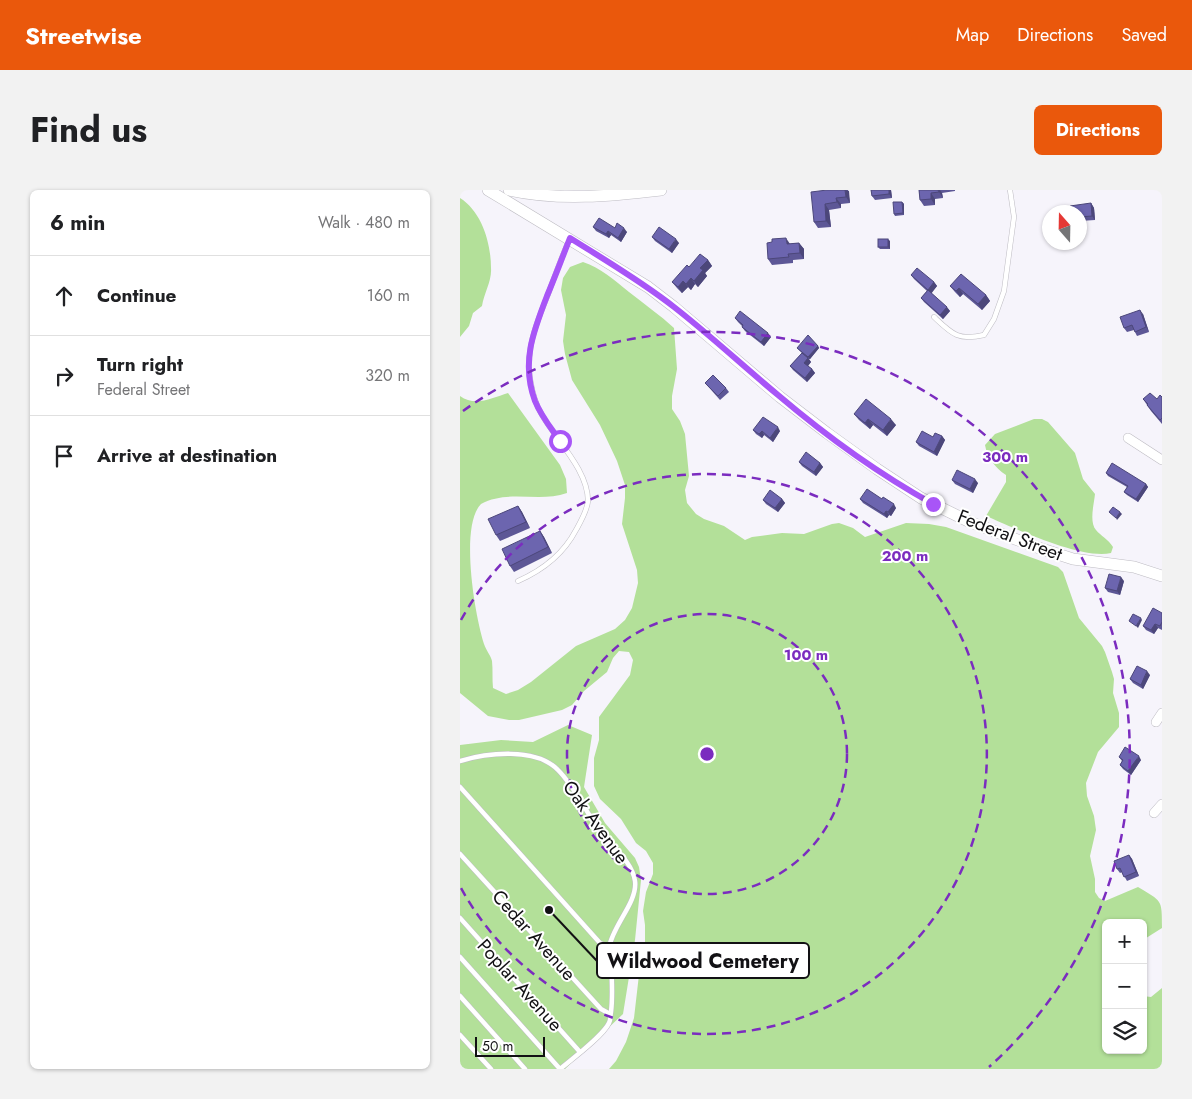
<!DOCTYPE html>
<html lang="en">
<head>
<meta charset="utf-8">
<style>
	body { margin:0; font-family:Jost,sans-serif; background:#f2f2f2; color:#202124 }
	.controls { position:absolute; right:15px; bottom:15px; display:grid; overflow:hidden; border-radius:8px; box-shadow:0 1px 4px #0004 }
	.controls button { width:45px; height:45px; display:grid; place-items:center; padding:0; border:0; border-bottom:1px solid #e0e0e0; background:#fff; color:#202124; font:25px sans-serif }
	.compass { position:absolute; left:582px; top:15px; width:45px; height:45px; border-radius:50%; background:#fff; box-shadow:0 1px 4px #0004; rotate:340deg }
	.scale { position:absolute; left:15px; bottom:12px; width:70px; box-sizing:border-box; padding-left:5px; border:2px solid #121114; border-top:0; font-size:14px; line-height:18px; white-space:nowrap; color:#121114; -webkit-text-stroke:4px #fff; paint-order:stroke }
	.stop { position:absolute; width:15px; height:15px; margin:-11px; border:4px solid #a855f7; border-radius:50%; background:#fff }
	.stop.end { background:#a855f7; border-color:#fff; box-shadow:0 1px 5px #0008 }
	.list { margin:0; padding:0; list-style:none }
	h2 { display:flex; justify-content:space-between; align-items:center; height:65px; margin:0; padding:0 20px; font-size:21px }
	h2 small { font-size:16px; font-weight:400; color:#757577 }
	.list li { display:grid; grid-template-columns:32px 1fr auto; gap:15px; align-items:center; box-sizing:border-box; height:80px; padding:0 20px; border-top:1px solid #e0e0e0 }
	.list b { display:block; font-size:19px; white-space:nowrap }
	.list p { margin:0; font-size:16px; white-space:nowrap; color:#757577 }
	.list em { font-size:16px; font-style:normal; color:#757577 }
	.icon { flex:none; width:28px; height:28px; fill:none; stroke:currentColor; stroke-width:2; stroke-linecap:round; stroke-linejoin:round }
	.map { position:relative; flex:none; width:702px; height:879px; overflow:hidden; border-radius:8px }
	header { display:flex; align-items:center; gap:30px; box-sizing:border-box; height:70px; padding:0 25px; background:#ea580c; color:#fff }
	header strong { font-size:24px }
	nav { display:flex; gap:28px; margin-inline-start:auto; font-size:18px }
	.intro { display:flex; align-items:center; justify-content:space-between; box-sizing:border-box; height:120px; padding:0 30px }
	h1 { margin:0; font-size:35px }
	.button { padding:12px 22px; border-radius:8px; background:#ea580c; color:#fff; font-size:18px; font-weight:700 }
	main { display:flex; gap:30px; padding:0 30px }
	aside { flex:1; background:#fff; border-radius:8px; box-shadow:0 1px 4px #0004 }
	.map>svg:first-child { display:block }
	.green { fill:#b3e099 }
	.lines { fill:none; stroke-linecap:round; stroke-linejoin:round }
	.service-casing { stroke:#bebcc3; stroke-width:5.5 }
	.minor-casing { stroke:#bebcc3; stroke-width:10 }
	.tertiary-casing { stroke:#bebcc3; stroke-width:12 }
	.service { stroke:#fff; stroke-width:4.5 }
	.minor { stroke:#fff; stroke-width:9 }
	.tertiary { stroke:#fff; stroke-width:11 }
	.wall { fill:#5d5796 }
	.shaded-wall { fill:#4c477a }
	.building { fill:#6c65af; stroke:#4c477a }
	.route { stroke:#a855f7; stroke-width:6 }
	.ring { fill:none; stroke:#7b2cbf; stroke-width:2.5; stroke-dasharray:9 6 }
	.labels { text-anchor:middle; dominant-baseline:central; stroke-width:4; stroke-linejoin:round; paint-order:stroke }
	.street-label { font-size:19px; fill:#121114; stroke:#fff }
	.centre { fill:#7b2cbf; stroke:#fff; stroke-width:2.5 }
	.ring-label { font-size:15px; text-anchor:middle; font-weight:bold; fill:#7b2cbf; stroke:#fff; stroke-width:4; stroke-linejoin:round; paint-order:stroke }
	.leader { fill:none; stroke:#121114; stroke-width:2 }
	.callout-dot { fill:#121114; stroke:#fff; stroke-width:2 }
	.callout { fill:#fff; stroke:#121114; stroke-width:2 }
	.callout-label { font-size:20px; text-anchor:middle; font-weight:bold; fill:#121114 }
</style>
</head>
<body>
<header>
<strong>Streetwise</strong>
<nav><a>Map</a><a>Directions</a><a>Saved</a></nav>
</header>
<div class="intro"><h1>Find us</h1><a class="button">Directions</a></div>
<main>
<aside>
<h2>6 min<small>Walk · 480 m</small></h2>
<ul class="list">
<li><svg class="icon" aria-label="ahead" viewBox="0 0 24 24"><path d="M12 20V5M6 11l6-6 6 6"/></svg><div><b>Continue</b></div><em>160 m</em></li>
<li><svg class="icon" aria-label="right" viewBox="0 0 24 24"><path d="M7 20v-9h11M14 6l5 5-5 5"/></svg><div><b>Turn right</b><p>Federal Street</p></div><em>320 m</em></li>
<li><svg class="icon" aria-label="arrive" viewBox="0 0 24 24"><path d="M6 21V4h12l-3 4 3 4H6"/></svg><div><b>Arrive at destination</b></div></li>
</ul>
</aside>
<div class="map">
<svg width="702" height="879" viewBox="0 0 702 879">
	<rect width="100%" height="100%" fill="#f6f4fb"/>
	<!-- green -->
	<g class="green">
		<path d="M0,8C22,22 31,53 31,78C32,91 24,103 22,116L13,123L9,136L0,147Z"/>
		<path d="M123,72C141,78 154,90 169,102C184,114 200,125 214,138L217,179L212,206V219L220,231L225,244L229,286L225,300L227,313L236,324L244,329L264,336L285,350L292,347L322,343L344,344L372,334L379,333L393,338L405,347L446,333L469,334L486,337L598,377L603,382L619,428L642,456L645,462L652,482L654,489L653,503L659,523V537L638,562L626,593L627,606L634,626L636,640L630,666L635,689V702L639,708L645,711L678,697C702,712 702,708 702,738L683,750V733H646V860H683V806L691,807L702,798V879H149L156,871L166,852L174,828L180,776L185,756V735L183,721L186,702L193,684V673L186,661L176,653L161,629L140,609L134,596V568L139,550V527L170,485L173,470L169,462L159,461L153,468L147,482L124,501L112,515L102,520L59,530H49L28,526L0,503V206C15,217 32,208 48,203L100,275L106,289L107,303C79,313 48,299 21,314C0,335 14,422 24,454C26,460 31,466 32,471C33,480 32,489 33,498L46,504L58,500L71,492L116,456L155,439L165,430L172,418L178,393L177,380L162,334L165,308V295L157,271L140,235L112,190L105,164L103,151L106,125L101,100L103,88L110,77Z"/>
		<path d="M574,229H582L588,232L615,263L623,289L635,304C634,314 629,332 636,340C641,346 648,349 653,357L651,363C622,370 554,338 526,326L546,292V285C535,278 527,267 525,255L535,244Z"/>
		<polygon points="108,535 132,545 124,597 145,633 175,668 179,677 181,690 175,750 163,824 105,879 0,879 0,555 41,550 73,552"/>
	</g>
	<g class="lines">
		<!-- service casing -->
		<g class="service-casing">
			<g id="service">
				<path d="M474,127C492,144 498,151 524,145L534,129L544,101L554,27L550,0"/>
				<path d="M58,391C83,380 103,365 116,340C121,331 127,321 128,311C128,280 96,250 82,225C75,214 72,201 70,188C66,159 76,134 87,107C94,88 101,69 109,50"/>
				<path d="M0,571C27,563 76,557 98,580C116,598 125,622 141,642C152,657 172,671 175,691C178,712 152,736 149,758C149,762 150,768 151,773C152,789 153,806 151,822C150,826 151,829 149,833C143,846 112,869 100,879"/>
				<polyline points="0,597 140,753 149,757"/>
				<polyline points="0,664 141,819 150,824"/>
				<polyline points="0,728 120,862"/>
				<polyline points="0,767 100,879"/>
				<polyline points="0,806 65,879"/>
				<polyline points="0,845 31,879"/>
			</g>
		</g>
		<!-- minor casing -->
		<g class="minor-casing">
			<g id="minor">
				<polyline points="668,248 702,270"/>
				<polyline points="696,532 702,523"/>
				<polyline points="694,623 702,614"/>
			</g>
		</g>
		<!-- tertiary casing -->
		<g class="tertiary-casing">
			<g id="tertiary">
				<polyline points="28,0 188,97 214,117 320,207 367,243 417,279 461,308 510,332 579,358 613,369 674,377 702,386"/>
				<path d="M49,0C99,11 151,6 201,0"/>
			</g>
		</g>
		<!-- service -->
		<use href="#service" class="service"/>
		<!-- minor -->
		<use href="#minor" class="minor"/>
		<!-- tertiary -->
		<use href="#tertiary" class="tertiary"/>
	</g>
	<!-- wall -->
	<g class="wall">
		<polygon points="367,0 388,0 390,13 381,14 381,18 369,20 371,37 358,38 354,32"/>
		<polygon points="411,0 431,0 432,8 415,10 412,6"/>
		<polygon points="459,0 495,0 495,1 482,3 483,8 475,9 475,15 464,16 460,10"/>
		<polygon points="442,12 444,14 444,25 435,26 434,24"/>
		<polygon points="631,13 634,18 635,30 620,31 620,22"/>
		<polygon points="133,37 155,38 167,42 161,52 151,45 149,48 136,41"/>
		<polygon points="192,47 219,53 212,63 195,51"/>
		<polygon points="430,51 430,59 420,59 418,57"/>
		<polygon points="339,53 344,59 344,69 333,70 333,73 312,75 308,69 330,54"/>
		<polygon points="248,70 252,76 245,83 247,86 238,97 235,94 231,100 228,97 222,103 217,98 212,92 229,77"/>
		<polygon points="451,85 474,92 477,96 471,103 490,121 483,129 464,112 461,108 467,101 454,89"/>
		<polygon points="490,96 526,105 530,111 522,120 503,104 500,107 495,102"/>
		<polygon points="683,124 689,142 677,146 674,140 667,142 664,138"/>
		<polygon points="275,128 311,147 304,156 285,141 282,137 282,136 278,132"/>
		<polygon points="358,156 359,158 350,169 349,169 351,172 348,176 352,179 355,183 347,192 333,180 330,176 342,163 337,158"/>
		<polygon points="245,193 266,198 269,202 260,210"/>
		<polygon points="702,207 702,234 691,221 683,209 697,209"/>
		<polygon points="394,224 436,235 427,246 413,235 410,239 399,230"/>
		<polygon points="293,240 320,241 313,252 304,245 302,248 296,244"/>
		<polygon points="482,246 485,250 477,266 459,256 456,252 473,247"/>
		<polygon points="339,272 360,273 363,277 356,286 342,276"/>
		<polygon points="646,283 686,294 688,297 678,312 667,305 664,302 667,297 648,286"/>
		<polygon points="492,290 518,293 513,303 495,294"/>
		<polygon points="322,309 325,313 318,322 306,314 303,310"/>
		<polygon points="400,309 422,309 436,318 431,326 429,325 427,328 403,313"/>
		<polygon points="58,316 62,322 70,338 40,351 36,345"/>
		<polygon points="80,341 84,347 92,363 54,382 50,376"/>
		<polygon points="664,391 660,405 648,402 645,398"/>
		<polygon points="702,423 702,440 698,438 694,444 686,440 683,436"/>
		<polygon points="690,485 683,499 673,493 670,489"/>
		<polygon points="659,567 681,570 671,585 663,579 660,575 662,571"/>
		<polygon points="669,665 672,669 679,686 667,691 662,682 660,683 657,679"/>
	</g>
	<!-- shaded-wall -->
	<g class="shaded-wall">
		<polygon points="385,0 389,1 390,13 386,7"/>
		<polygon points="429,0 431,0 432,8 429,4"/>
		<polygon points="478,0 480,0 482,3 483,8 479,2"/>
		<polygon points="471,3 475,9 475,15 471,9"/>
		<polygon points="376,8 381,14 381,18 377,12"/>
		<polygon points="442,12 444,14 444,25 443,23"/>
		<polygon points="631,13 634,18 635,30 632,26"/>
		<polygon points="365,14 369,20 371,37 366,31"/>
		<polygon points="164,38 167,42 161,52 158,48"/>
		<polygon points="148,41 151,45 149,48 146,44"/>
		<polygon points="326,48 330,54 327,54"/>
		<polygon points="216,49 219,53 212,63 209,59"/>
		<polygon points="428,49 430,51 430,59 428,57"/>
		<polygon points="339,53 344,59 344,69 340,63"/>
		<polygon points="248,70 252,76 245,83 247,86 238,97 234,91 240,78"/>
		<polygon points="231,88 235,94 231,100 226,94"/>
		<polygon points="223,91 228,97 222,103 218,97"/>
		<polygon points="474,92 477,96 471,104 468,100"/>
		<polygon points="499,98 503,104 500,107 496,101"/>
		<polygon points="526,105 530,111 522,120 518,114"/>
		<polygon points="487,117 490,121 483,129 480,125"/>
		<polygon points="680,120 683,124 689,142 686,137"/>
		<polygon points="308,143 311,147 304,156 301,152"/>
		<polygon points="358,156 359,158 350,169 348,167"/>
		<polygon points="348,168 351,172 347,177 344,173"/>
		<polygon points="352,179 355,183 347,192 345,188"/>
		<polygon points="408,229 413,235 410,239 405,233"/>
		<polygon points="431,229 436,235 427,246 423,240"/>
		<polygon points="318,237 320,241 313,252 310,248"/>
		<polygon points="302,241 304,245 302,248 299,244"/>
		<polygon points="482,246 485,250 477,266 474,262"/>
		<polygon points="360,273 363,277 356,286 354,282"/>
		<polygon points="515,289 518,293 513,303 510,299"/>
		<polygon points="686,294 688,297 678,312 676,309"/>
		<polygon points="322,309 325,313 318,322 315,318"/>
		<polygon points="434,314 436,318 431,326 428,322"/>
		<polygon points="58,316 62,322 70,338 66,332"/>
		<polygon points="426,321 429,325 427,328 424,324"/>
		<polygon points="660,322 662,324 657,330 656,328"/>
		<polygon points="80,341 84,347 92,363 88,357"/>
		<polygon points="661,387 664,391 660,405 657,401"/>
		<polygon points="681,428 682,430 678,438 676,436"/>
		<polygon points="695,434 698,438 694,444 691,440"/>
		<polygon points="687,481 690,485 683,499 681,495"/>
		<polygon points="679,566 681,570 671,585 668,581"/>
		<polygon points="669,665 672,669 679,686 676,682"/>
	</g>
	<!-- building -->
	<g class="building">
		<polygon points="367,0 385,0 386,7 376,8 377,12 365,14 366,31 354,32 351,2"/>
		<polygon points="411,0 429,0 429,4 412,6"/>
		<polygon points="459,0 478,0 479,2 471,3 471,9 460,10"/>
		<polygon points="433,12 442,12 443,23 434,24"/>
		<polygon points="631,13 632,26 620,27 620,22 611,22 610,16"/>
		<polygon points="139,28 155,38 157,33 164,38 158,48 148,41 146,44 133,37"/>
		<polygon points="199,37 216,49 209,59 192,47"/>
		<polygon points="326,48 327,54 339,53 340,63 328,64 329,67 308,69 307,53 312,52 312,49"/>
		<rect x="418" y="49" width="10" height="8"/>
		<polygon points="240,64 248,70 240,78 243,80 234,91 231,88 226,94 223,91 218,97 212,92 227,75 229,77"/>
		<polygon points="457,78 474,92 468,100 451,85"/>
		<polygon points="501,84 526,105 518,114 499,98 496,101 490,96"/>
		<polygon points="468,100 487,117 480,125 461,108"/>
		<polygon points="680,120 686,137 675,142 672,135 664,138 660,127"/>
		<polygon points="280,121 308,143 301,152 282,137 283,135 275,128"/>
		<polygon points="348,145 358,156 348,167 337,158"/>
		<polygon points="342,163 348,168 344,173 352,179 345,188 330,176"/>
		<polygon points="253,185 266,198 258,206 245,193"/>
		<polygon points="690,203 697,209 700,205 702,207 702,228 700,230 687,215 688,214 683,209"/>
		<polygon points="406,209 431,229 423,240 408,229 405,233 394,224"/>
		<polygon points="303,227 318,237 310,248 302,241 299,244 293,240"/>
		<polygon points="462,241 473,247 475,243 482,246 474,262 456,252"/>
		<polygon points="346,262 360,273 354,282 339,272"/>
		<polygon points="652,273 686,294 676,309 664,302 668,296 646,283"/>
		<polygon points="497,280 515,289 510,299 492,290"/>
		<polygon points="407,299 422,309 423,307 434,314 428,322 426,321 424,324 400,309"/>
		<polygon points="310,300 322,309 315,318 303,310"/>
		<polygon points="58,316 66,332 36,345 28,329"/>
		<polygon points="653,317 660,322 656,328 649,322"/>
		<polygon points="80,341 88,357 50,376 42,359"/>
		<polygon points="649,384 661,387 657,401 645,398"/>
		<polygon points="693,418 702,423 702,432 700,436 695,434 691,440 683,436"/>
		<polygon points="673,424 681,428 676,436 669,431"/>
		<polygon points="677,476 687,481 681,495 670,489"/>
		<polygon points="665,557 679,566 668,581 660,575 663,570 659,567"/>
		<polygon points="669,665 676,682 664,687 660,678 657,679 654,671"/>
	</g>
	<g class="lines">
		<!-- route -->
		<path class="route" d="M100,251C91,238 81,226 75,211C61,173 73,142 87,106C95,87 102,68 110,48C145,70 181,91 214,117C250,145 283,176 318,205C365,245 419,284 473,314"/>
	</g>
	<!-- distance rings -->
	<g class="ring">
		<circle cx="247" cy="564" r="140"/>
		<path d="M1 430A280 280 0 1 1 1 698"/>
		<path d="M3 221A421 421 0 0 1 529 877"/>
	</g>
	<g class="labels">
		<!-- street labels -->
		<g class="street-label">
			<text transform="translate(550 345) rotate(21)">Federal Street</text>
			<text transform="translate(136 632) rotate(54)">Oak Avenue</text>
			<text transform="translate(74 745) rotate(48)">Cedar Avenue</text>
			<text transform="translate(60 795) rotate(48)">Poplar Avenue</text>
		</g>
	</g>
	<circle cx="247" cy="564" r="8" class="centre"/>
	<g class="ring-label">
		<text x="545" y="272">300 m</text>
		<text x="445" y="371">200 m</text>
		<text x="346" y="470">100 m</text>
	</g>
	<!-- callouts -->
	<path class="leader" d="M89 720L137 771"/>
	<circle class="callout-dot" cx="89" cy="720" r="5"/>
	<rect class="callout" x="137" y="753" width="212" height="35" rx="5"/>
	<g class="callout-label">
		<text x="243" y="778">Wildwood Cemetery</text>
	</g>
</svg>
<div class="controls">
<button>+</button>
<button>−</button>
<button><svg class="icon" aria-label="layers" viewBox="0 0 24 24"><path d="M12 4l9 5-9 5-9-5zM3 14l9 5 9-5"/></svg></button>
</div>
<svg class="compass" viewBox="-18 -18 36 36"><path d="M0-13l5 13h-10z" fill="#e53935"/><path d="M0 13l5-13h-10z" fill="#757577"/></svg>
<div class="scale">50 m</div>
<div class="stop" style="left:100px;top:251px"></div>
<div class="stop end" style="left:473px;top:314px"></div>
</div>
</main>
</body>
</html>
